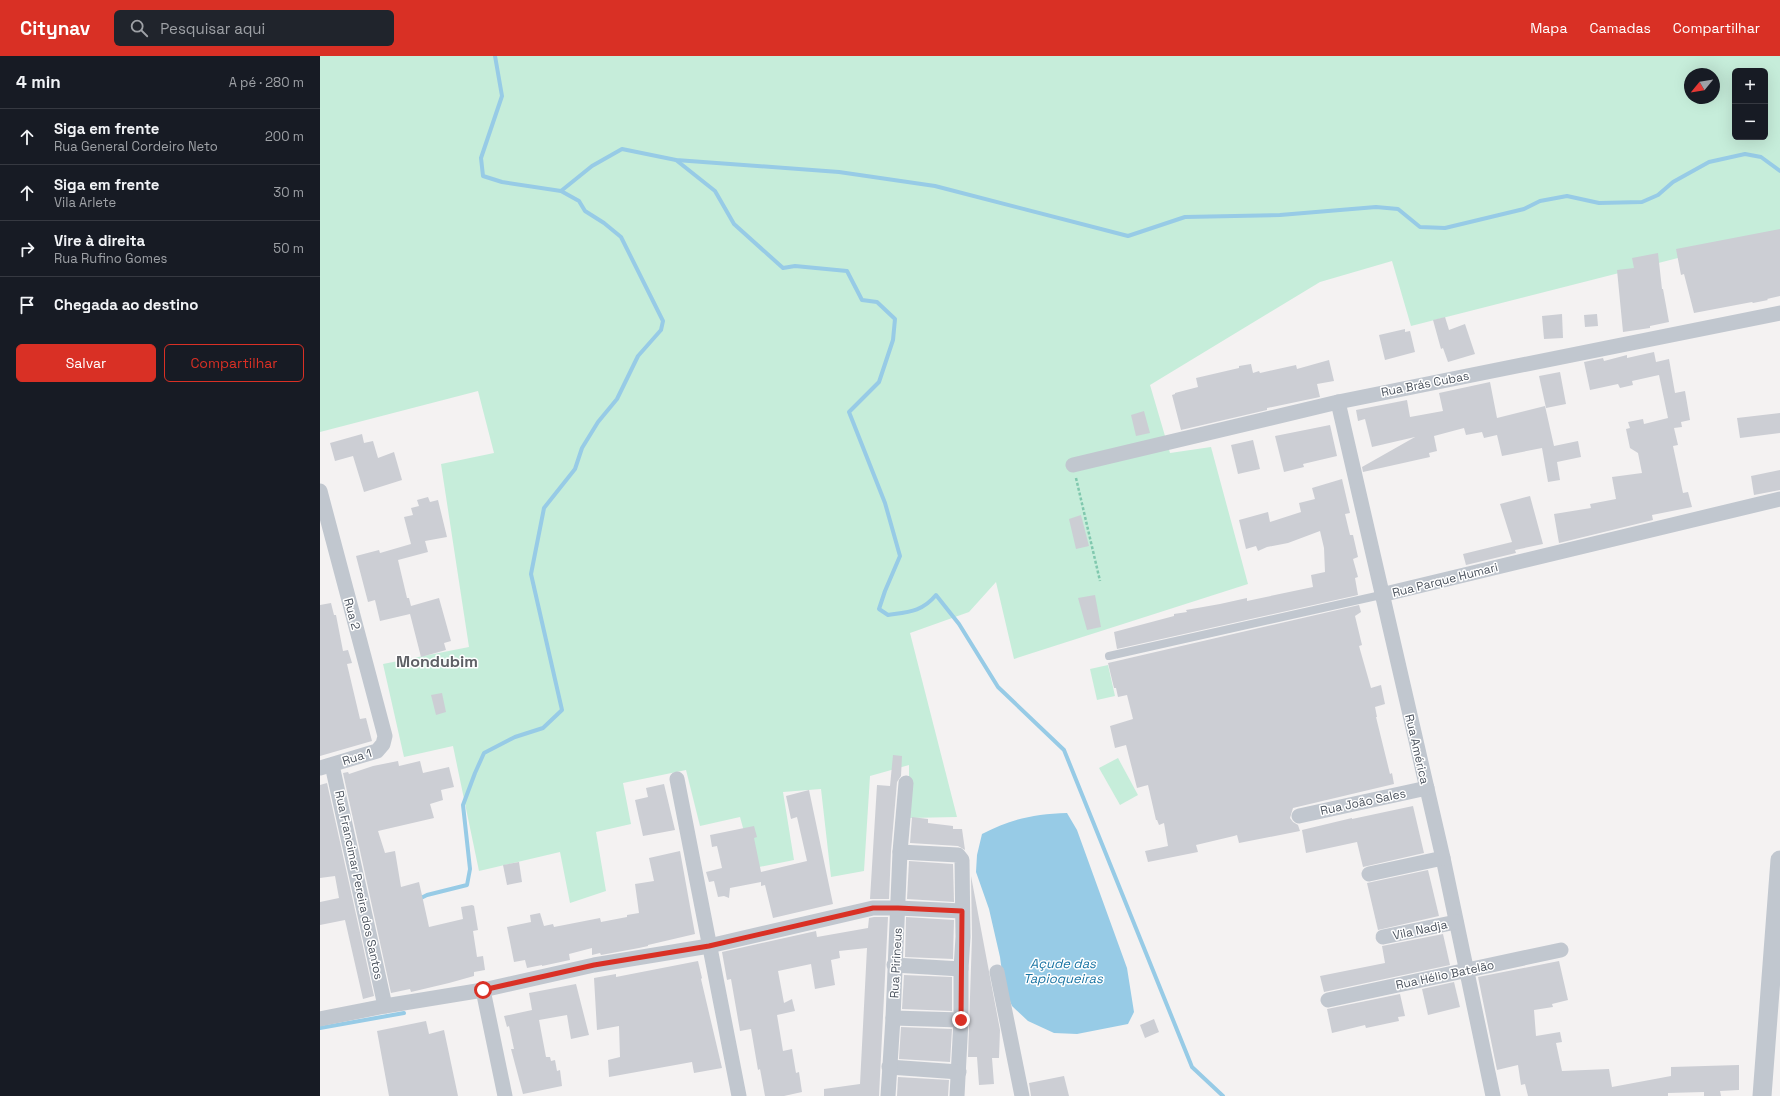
<!DOCTYPE html>
<html lang="pt">
<head>
<meta charset="utf-8">
<style>
	body { margin:0; font-family:"Space Grotesk",sans-serif; background:#20242c; color:#f1f3f6 }
	.controls { position:absolute; right:12px; top:12px; display:grid; overflow:hidden; border-radius:6px; box-shadow:0 4px 16px #0002 }
	.controls button { width:36px; height:36px; display:grid; place-items:center; padding:0; border:0; border-bottom:1px solid #363941; background:#171b24; color:#f1f3f6; font:20px sans-serif }
	.compass { position:absolute; left:1364px; top:12px; width:36px; height:36px; border-radius:50%; background:#171b24; box-shadow:0 4px 16px #0002; rotate:240deg }
	.stop { position:absolute; width:12px; height:12px; margin:-9px; border:3px solid #d93025; border-radius:50%; background:#fff }
	.stop.end { background:#d93025; border-color:#fff; box-shadow:0 1px 4px #0008 }
	.list { margin:0; padding:0; list-style:none }
	h2 { display:flex; justify-content:space-between; align-items:center; height:52px; margin:0; padding:0 16px; font-size:17px }
	h2 small { font-size:13px; font-weight:400; color:#9ea1a6 }
	.list li { display:grid; grid-template-columns:26px 1fr auto; gap:12px; align-items:center; box-sizing:border-box; height:56px; padding:0 16px; border-top:1px solid #363941 }
	.list b { display:block; font-size:15px; white-space:nowrap }
	.list p { margin:0; font-size:13px; white-space:nowrap; color:#9ea1a6 }
	.list em { font-size:13px; font-style:normal; color:#9ea1a6 }
	.actions { display:flex; gap:8px; padding:12px 16px }
	.actions a { flex:1; padding:9px 0; border:1px solid #d93025; border-radius:6px; text-align:center; font-size:14px; color:#d93025 }
	.actions .main { background:#d93025; color:#fff }
	.icon { flex:none; width:22px; height:22px; fill:none; stroke:currentColor; stroke-width:2; stroke-linecap:round; stroke-linejoin:round }
	.map { position:relative; flex:none; width:1460px; height:1040px; overflow:hidden }
	header { display:flex; align-items:center; gap:24px; box-sizing:border-box; height:56px; padding:0 20px; background:#d93025; color:#fff }
	header strong { font-size:19px }
	nav { display:flex; gap:22px; margin-inline-start:auto; font-size:14px }
	.search { width:280px; height:36px; background:#20242c; display:flex; align-items:center; gap:10px; box-sizing:border-box; padding:0 14px; border-radius:6px; color:#9ea1a6; font-size:15px }
	main { display:flex }
	aside { flex:1; background:#171b24 }
	.map>svg:first-child { display:block }
	.green { fill:#c6edda; fill-rule:evenodd }
	.water { fill:#97cbe6 }
	.lines { fill:none; stroke-linecap:round; stroke-linejoin:round }
	.stream { stroke:#97cbe6; stroke-width:4 }
	.building { fill:#ccced4 }
	.path { stroke:#80c8ae; stroke-width:2.5; stroke-dasharray:3 2; stroke-linecap:butt }
	.service { stroke:#c1c7cf; stroke-width:8 }
	.minor { stroke:#c1c7cf; stroke-width:15 }
	.tertiary { stroke:#c1c7cf; stroke-width:19 }
	.route { stroke:#d93025; stroke-width:5 }
	.labels { text-anchor:middle; dominant-baseline:central; stroke-width:3; stroke-linejoin:round; paint-order:stroke }
	.street-label { font-size:12px; fill:#4b535e; stroke:#fff }
	.water-label { font-size:13px; font-style:italic; fill:#1974a3; stroke:#fff }
	.district-label { font-size:16px; font-weight:bold; fill:#5f6166; stroke:#fff }
</style>
</head>
<body>
<header>
<strong>Citynav</strong>
<div class="search"><svg class="icon" aria-label="search" viewBox="0 0 24 24"><circle cx="10" cy="10" r="6"/><path d="M15 15l6 6"/></svg>Pesquisar aqui</div>
<nav><a>Mapa</a><a>Camadas</a><a>Compartilhar</a></nav>
</header>
<main>
<aside>
<h2>4 min<small>A pé · 280 m</small></h2>
<ul class="list">
<li><svg class="icon" aria-label="ahead" viewBox="0 0 24 24"><path d="M12 20V5M6 11l6-6 6 6"/></svg><div><b>Siga em frente</b><p>Rua General Cordeiro Neto</p></div><em>200 m</em></li>
<li><svg class="icon" aria-label="ahead" viewBox="0 0 24 24"><path d="M12 20V5M6 11l6-6 6 6"/></svg><div><b>Siga em frente</b><p>Vila Arlete</p></div><em>30 m</em></li>
<li><svg class="icon" aria-label="right" viewBox="0 0 24 24"><path d="M7 20v-9h11M14 6l5 5-5 5"/></svg><div><b>Vire à direita</b><p>Rua Rufino Gomes</p></div><em>50 m</em></li>
<li><svg class="icon" aria-label="arrive" viewBox="0 0 24 24"><path d="M6 21V4h12l-3 4 3 4H6"/></svg><div><b>Chegada ao destino</b></div></li>
</ul>
<div class="actions"><a class="main">Salvar</a><a>Compartilhar</a></div>
</aside>
<div class="map">
<svg width="1460" height="1040" viewBox="0 0 1460 1040">
	<rect width="100%" height="100%" fill="#f4f2f2"/>
	<!-- green -->
	<g class="green">
		<path d="M0,0H1460V176L1091,270L1072,205L1000,226L830,329L850,397L891,391L928,528L694,603L676,526L649,556L590,577L637,761L589,762V709L550,720L544,815L511,821L501,733L463,736L474,804L434,812L420,761L380,770L366,714L303,727L311,768L276,776L286,835L250,847L240,796L159,815L133,690L84,701L63,608L149,591L121,408L174,397L158,335L0,376ZM1415,15H1445V81H1415ZM1370,18H1394V42H1370Z"/>
		<polygon points="788,609 795,640 777,644 770,613"/>
		<polygon points="798,702 818,739 800,749 779,712"/>
	</g>
	<!-- water -->
	<path class="water" d="M747,757L757,774L807,912L814,956L808,968L757,978L734,977L708,965L692,950L684,931L680,901L669,853L656,816L657,799L662,778C691,763 714,758 747,757Z"/>
	<g class="lines">
		<!-- stream -->
		<g class="stream">
			<polyline points="175,0 182,40 161,102 163,120 182,126 241,135 272,110 302,93 356,104 519,116 615,130 808,180 865,161 960,159 1056,151 1078,153 1100,171 1125,172 1204,153 1220,145 1247,140 1279,147 1322,146 1338,139 1353,126 1389,106 1425,98 1441,101 1460,115"/>
			<path d="M356,104L395,135L414,168L463,212L475,210L527,215L542,244L557,246L575,263L573,284L559,326L529,356L565,447L580,500L565,535L559,553L568,559C588,556 602,556 616,539L639,568L678,631L744,694L872,1011L903,1040"/>
			<polyline points="99,843 107,839 147,829 150,813 143,749 155,717 164,697 195,681 223,672 242,654 211,518 224,452 255,413 262,392 278,366 297,343 318,300 341,274 343,265 301,181 284,167 265,155 259,145 241,135"/>
			<polyline points="0,972 84,957"/>
		</g>
	</g>
	<!-- building -->
	<g class="building">
		<polygon points="1460,173 1460,240 1447,243 1448,244 1433,247 1432,246 1374,257 1364,218 1361,219 1356,193"/>
		<polygon points="1338,197 1342,233 1343,233 1349,266 1330,270 1330,272 1303,276 1297,214 1314,212 1312,202"/>
		<polygon points="1242,258 1243,282 1224,283 1222,260"/>
		<polygon points="1277,258 1278,270 1265,271 1264,259"/>
		<polygon points="1125,261 1129,274 1145,268 1155,298 1128,306 1123,292 1121,293 1113,264"/>
		<polygon points="1085,273 1085,276 1090,275 1095,296 1065,304 1059,279"/>
		<polygon points="1334,296 1336,306 1349,303 1355,337 1365,335 1370,364 1361,366 1362,371 1354,372 1358,389 1353,390 1363,437 1368,436 1372,451 1332,459 1333,464 1239,487 1234,458 1271,452 1270,448 1296,443 1292,421 1322,417 1318,397 1310,392 1306,373 1310,372 1308,366 1323,363 1324,368 1348,362 1339,319 1312,325 1313,329 1300,332 1298,328 1270,334 1264,306 1283,302 1284,305 1307,299 1307,302"/>
		<polygon points="1009,304 1014,325 997,328 1000,341 947,352 947,354 861,374 852,339 855,338 855,337 878,331 876,322 919,312 919,310 931,308 933,317 939,315 940,317 976,309 977,313"/>
		<polygon points="1240,316 1246,348 1226,352 1219,320"/>
		<polygon points="1170,326 1177,362 1225,350 1234,390 1258,385 1261,401 1237,406 1240,424 1228,426 1222,392 1182,400 1177,379 1164,382 1162,376 1146,379 1144,372 1114,380 1117,395 1109,397 1110,401 1043,416 1042,411 1095,381 1052,391 1045,363 1038,365 1036,354 1087,344 1090,361 1123,355 1119,337"/>
		<polygon points="824,355 830,377 816,380 811,359"/>
		<polygon points="1460,357 1460,377 1420,382 1417,362"/>
		<polygon points="1010,369 1017,400 983,408 984,411 964,416 955,380"/>
		<polygon points="42,378 44,387 53,385 58,402 74,396 82,424 44,436 33,400 15,405 10,387"/>
		<polygon points="933,384 940,413 918,418 911,389"/>
		<polygon points="1460,414 1460,434 1434,439 1431,420"/>
		<polygon points="1022,423 1030,457 1025,458 1030,479 1033,479 1038,501 1033,503 1038,521 1035,522 1038,539 797,593 794,576 854,560 854,558 867,556 866,554 900,548 927,542 927,545 993,531 991,519 1005,516 1004,492 1000,475 968,487 947,491 938,495 936,490 926,493 919,464 948,456 950,466 981,456 979,447 995,443 992,432"/>
		<polygon points="1210,440 1223,488 1195,494 1196,497 1146,509 1143,498 1192,486 1180,448"/>
		<polygon points="108,441 110,446 118,444 127,481 105,485 108,496 78,504 87,542 89,542 91,550 119,542 131,585 124,587 126,594 101,601 90,558 60,565 55,544 48,546 36,500 59,494 60,497 91,488 84,461 93,459 91,452 99,450 97,444"/>
		<polygon points="761,459 769,490 756,493 749,463"/>
		<polygon points="775,539 781,571 767,574 758,542"/>
		<polygon points="11,547 14,559 16,559 23,595 28,594 32,607 27,608 40,663 46,662 52,685 0,700 0,549"/>
		<polygon points="1039,549 1041,556 1035,560 1042,589 1039,590 1051,632 1061,629 1065,648 1055,651 1057,661 1056,661 1070,718 1072,717 1074,728 973,752 970,762 973,766 978,769 980,775 919,787 917,779 914,780 876,789 878,796 828,806 825,795 848,790 844,767 839,769 837,764 836,764 828,729 817,732 806,689 795,692 790,670 813,663 807,639 798,641 796,632 794,632 788,607"/>
		<polygon points="122,637 126,656 116,659 111,639"/>
		<polygon points="573,699 582,700 581,720 577,726 571,795 569,843 550,843 557,729 570,730"/>
		<polygon points="78,705 79,710 100,705 103,717 129,711 134,731 121,734 123,744 110,748 114,762 58,775 65,797 75,795 81,831 99,826 109,871 143,863 141,851 152,849 154,850 158,874 153,875 157,901 163,900 165,914 154,916 154,920 129,927 91,936 90,933 71,937 23,717 28,716 29,718 53,710"/>
		<polygon points="7,727 54,940 43,943 25,864 0,869 0,846 19,842 15,820 0,822 0,729"/>
		<polygon points="344,728 355,774 323,780 315,744 328,741 326,732"/>
		<polygon points="489,734 513,848 453,862 445,829 441,830 441,826 410,832 409,842 404,840 398,841 394,825 389,826 386,816 402,812 397,790 392,791 390,779 434,770 437,781 434,782 441,816 487,805 477,761 471,763 466,740"/>
		<polygon points="1093,750 1104,797 1043,811 1037,786 986,797 982,774 1032,762 1032,763"/>
		<polygon points="592,761 608,763 608,767 633,770 633,773 642,773 645,794 638,790 590,787"/>
		<polygon points="360,795 375,878 328,889 328,890 319,892 281,899 280,897 272,899 272,892 249,898 250,904 222,910 222,909 207,912 205,904 194,906 187,871 211,866 210,859 220,857 224,870 233,868 234,871 280,862 281,866 307,861 307,859 319,857 315,828 334,825 329,802"/>
		<polygon points="589,805 633,808 634,846 587,843"/>
		<polygon points="199,806 202,826 187,829 183,809"/>
		<polygon points="1108,814 1119,860 1058,874 1047,827"/>
		<polygon points="651,820 680,974 679,1002 672,1002 674,1028 659,1029 657,1001 648,1001 652,881"/>
		<polygon points="554,861 568,861 559,1040 504,1040 504,1033 540,1028 547,892 519,895 520,902 511,904 515,929 495,933 491,908 458,915 464,947 472,943 475,955 457,959 463,995 472,993 476,1017 479,1016 482,1036 464,1040 445,1040 440,1013 438,1014 431,973 420,975 411,923 407,924 402,896 496,875 497,881 548,872 549,862"/>
		<polygon points="586,861 634,864 633,903 585,901"/>
		<polygon points="1123,878 1130,909 1004,936 1000,920 1065,907 1062,890"/>
		<polygon points="378,905 382,922 381,923 402,1012 374,1017 372,1006 289,1021 288,1004 300,1001 299,970 277,974 274,922 296,918 296,921"/>
		<polygon points="1239,905 1248,944 1232,948 1233,951 1214,954 1216,980 1240,976 1242,986 1236,987 1242,1015 1289,1013 1292,1031 1351,1020 1351,1011 1419,1009 1419,1034 1400,1035 1401,1040 1384,1040 1384,1036 1348,1037 1348,1040 1208,1040 1205,1028 1201,1029 1198,1009 1177,1014 1158,921"/>
		<polygon points="584,919 632,921 632,955 582,953"/>
		<polygon points="1134,926 1140,951 1108,959 1102,933"/>
		<polygon points="256,928 269,979 251,983 247,959 219,964 226,1001 230,1001 231,1005 235,1004 237,1015 240,1014 242,1030 203,1038 191,993 194,993 189,970 187,971 184,960 212,954 209,937"/>
		<polygon points="1080,938 1085,960 1078,961 1079,965 1046,972 1045,969 1012,977 1007,953"/>
		<polygon points="834,963 839,976 825,982 820,969"/>
		<polygon points="106,965 109,978 124,974 138,1040 69,1040 57,975"/>
		<polygon points="581,971 632,973 630,1006 579,1003"/>
		<polygon points="744,1020 749,1040 711,1040 709,1027"/>
		<polygon points="578,1021 629,1024 628,1040 577,1040"/>
	</g>
	<g class="lines">
		<!-- path -->
		<polyline class="path" points="756,422 780,525"/>
		<!-- service -->
		<polyline class="service" points="789,600 1061,539"/>
		<!-- minor -->
		<g class="minor">
			<polyline points="1018,346 1123,802 1173,1040"/>
			<polyline points="753,409 1018,346 1460,257"/>
			<polyline points="0,435 65,680 63,688 57,695 0,712"/>
			<polyline points="1061,539 1460,443"/>
			<polyline points="12,709 65,950"/>
			<polyline points="357,723 419,1040"/>
			<polyline points="979,760 1107,732"/>
			<polyline points="580,796 638,799 642,804 643,881 641,913 641,964 637,1040"/>
			<polyline points="1049,818 1123,802"/>
			<polyline points="1063,881 1136,866"/>
			<polyline points="574,909 641,913"/>
			<polyline points="677,916 702,1040"/>
			<polyline points="163,934 185,1040"/>
			<polyline points="1008,944 1241,894"/>
			<polyline points="573,962 641,964"/>
			<polyline points="0,963 65,950 163,934 274,909 389,890 553,852 578,852 642,855"/>
			<polyline points="569,1011 639,1016"/>
			<polyline points="568,1040 573,962 580,796 586,727"/>
		</g>
		<!-- tertiary -->
		<polyline class="tertiary" points="1442,1040 1460,804"/>
	</g>
	<g class="lines">
		<!-- route -->
		<polyline class="route" points="163,934 274,909 389,890 553,852 578,852 642,855 641,964"/>
	</g>
	<g class="labels">
		<!-- street labels -->
		<g class="street-label">
			<text transform="translate(1105 328) rotate(-11)">Rua Brás Cubas</text>
			<text transform="translate(1125 524) rotate(-14)">Rua Parque Humari</text>
			<text transform="translate(32 558) rotate(75)">Rua 2</text>
			<text transform="translate(1097 693) rotate(77)">Rua América</text>
			<text transform="translate(37 701) rotate(-17)">Rua 1</text>
			<text transform="translate(1043 746) rotate(-12)">Rua João Sales</text>
			<text transform="translate(39 829) rotate(78)">Rua Francimar Pereira dos Santos</text>
			<text transform="translate(1100 874) rotate(-12)">Vila Nadja</text>
			<text transform="translate(576 907) rotate(-87)">Rua Pirineus</text>
			<text transform="translate(1125 919) rotate(-12)">Rua Hélio Batelão</text>
		</g>
		<!-- water labels -->
		<g class="water-label">
			<text x="743" y="907">Açude das<tspan x="743" dy="15">Tapioqueiras</tspan></text>
		</g>
		<!-- district labels -->
		<g class="district-label">
			<text x="117" y="605">Mondubim</text>
		</g>
	</g>
</svg>
<div class="controls">
<button>+</button>
<button>−</button>
</div>
<svg class="compass" viewBox="-18 -18 36 36"><path d="M0-13l5 13h-10z" fill="#e53935"/><path d="M0 13l5-13h-10z" fill="#9ea1a6"/></svg>
<div class="stop" style="left:163px;top:934px"></div>
<div class="stop end" style="left:641px;top:964px"></div>
</div>
</main>
</body>
</html>
